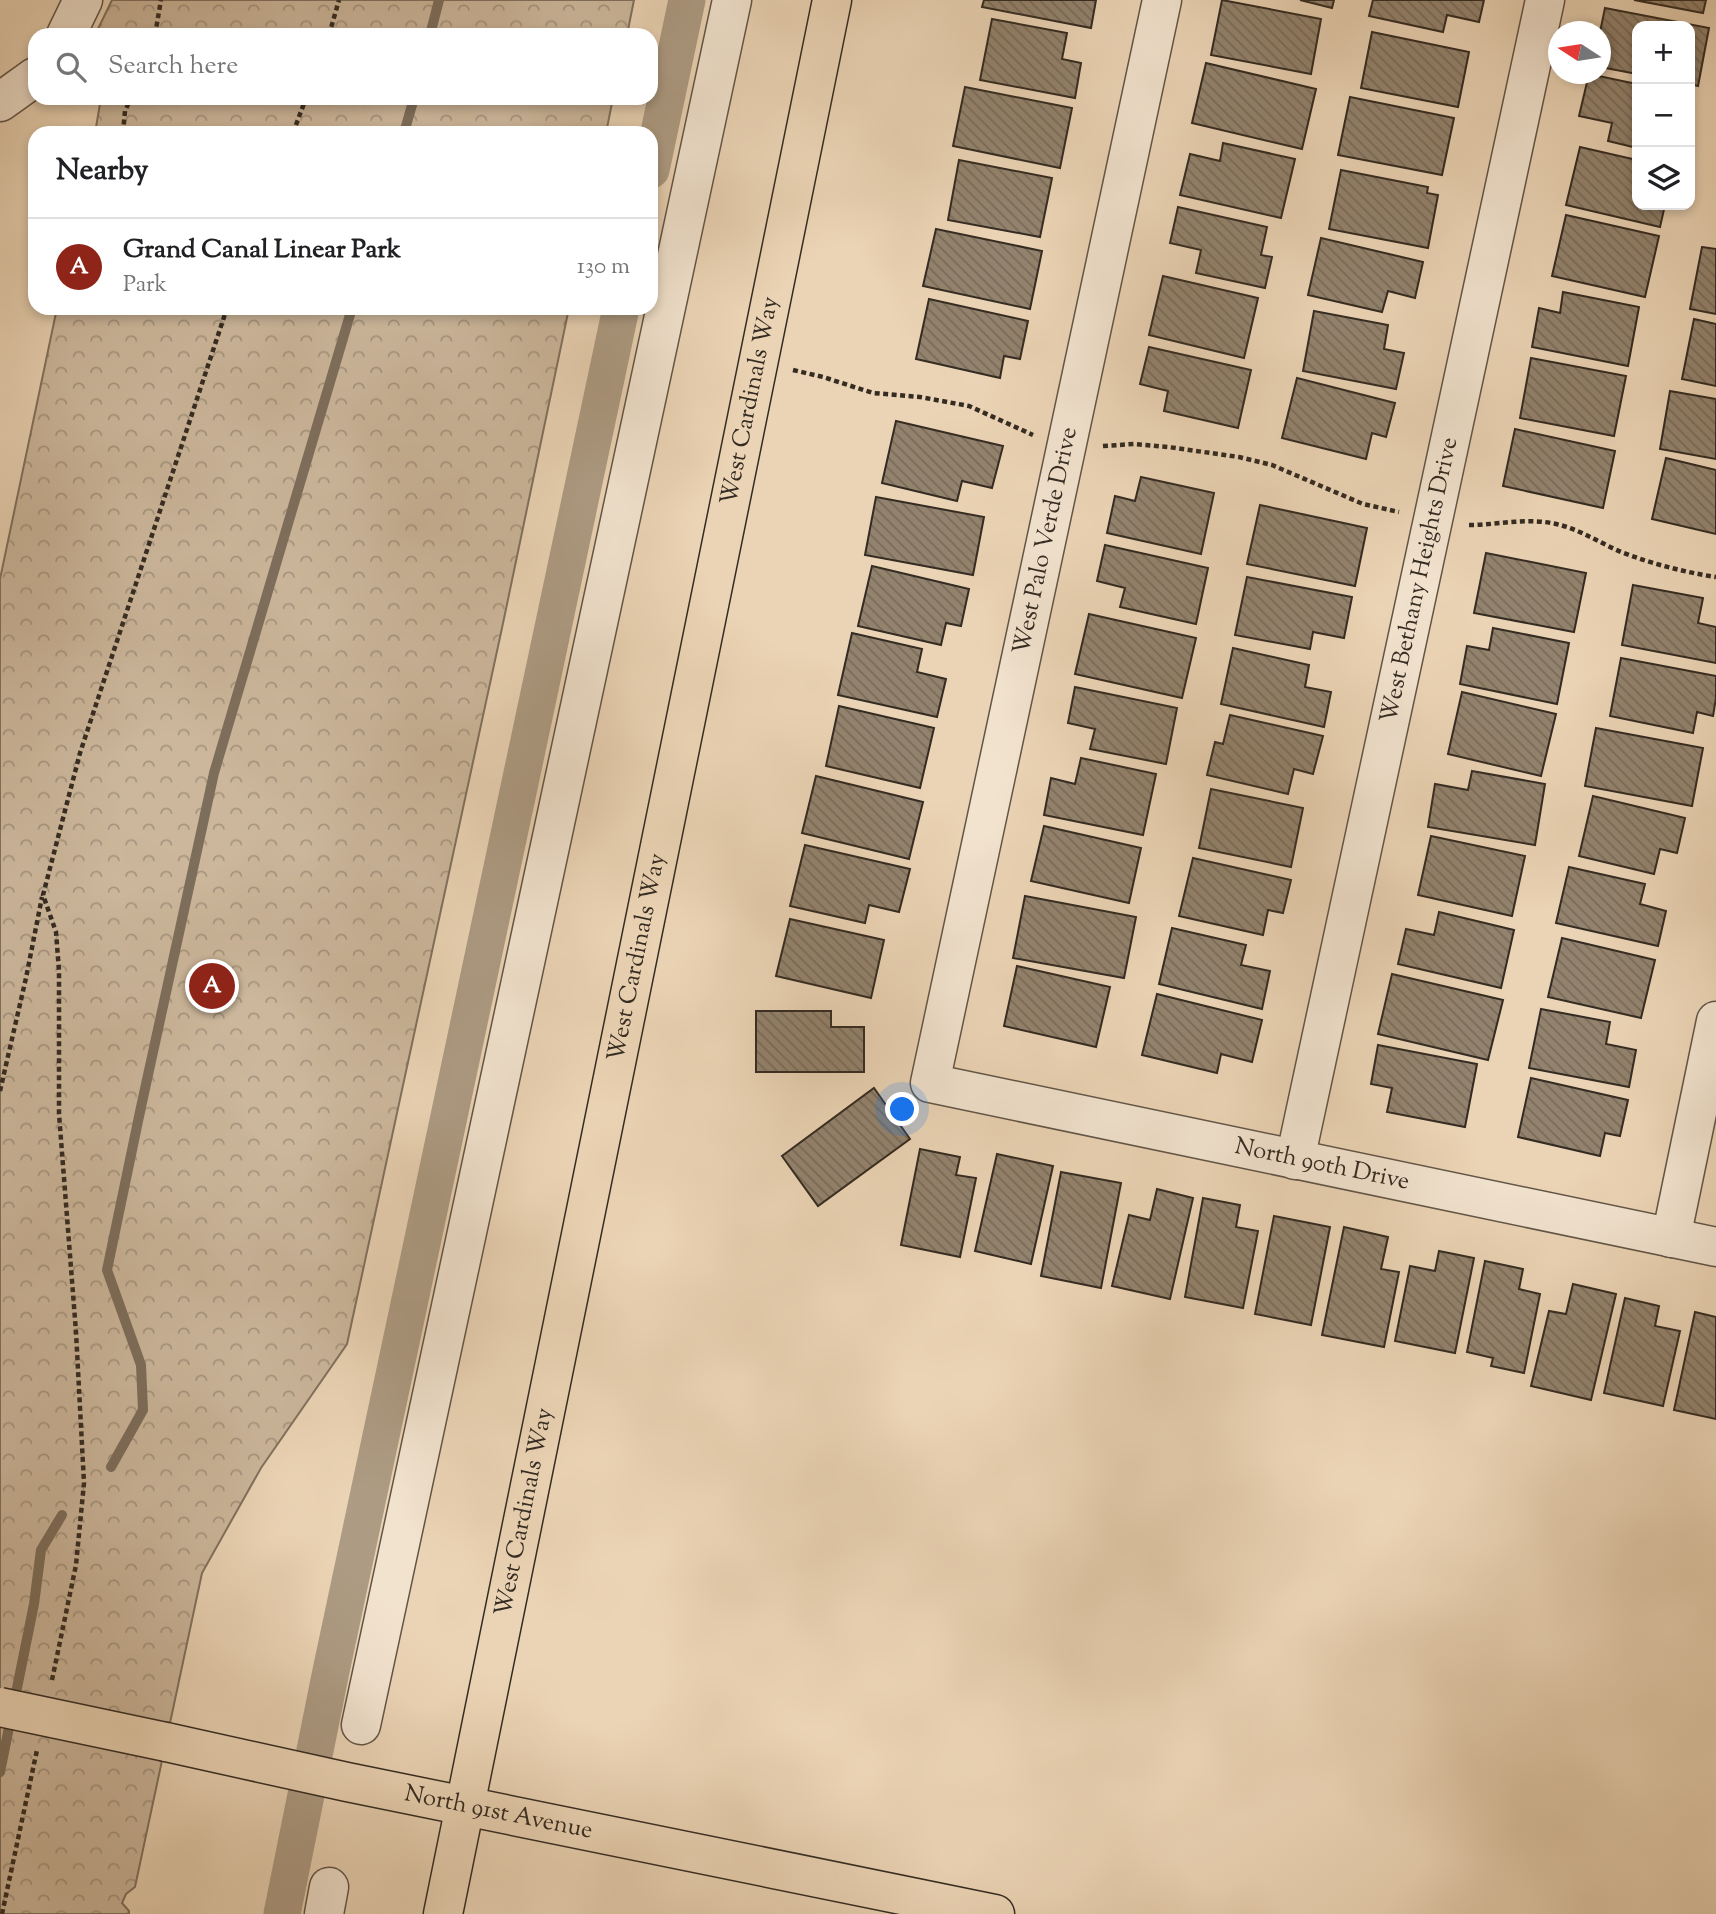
<!DOCTYPE html>
<html lang="en">
<head>
<meta charset="utf-8">
<style>
	body { margin:0; font-family:"Sorts Mill Goudy",serif; background:#f2f2f2; color:#202124 }
	.controls { position:absolute; right:21px; top:21px; display:grid; overflow:hidden; border-radius:14px; box-shadow:0 4px 10px #0003 }
	.controls button { width:63px; height:63px; display:grid; place-items:center; padding:0; border:0; border-bottom:2px solid #e0e0e0; background:#fff; color:#202124; font:35px sans-serif }
	.compass { position:absolute; left:1548px; top:21px; width:63px; height:63px; border-radius:50%; background:#fff; box-shadow:0 4px 10px #0003; rotate:282deg }
	.you { position:absolute; left:903px; top:1110px; width:24px; height:24px; margin:-18px; border:5px solid #fff; border-radius:50%; background:#1a73e8; box-shadow:0 0 0 10px #1a73e833 }
	.badge { display:grid; place-items:center; width:46px; height:46px; border-radius:50%; background:#8f2418; color:#fff; font-size:23px; font-weight:700 }
	.pin { position:absolute; translate:-50% -50%; border:4px solid #fff; box-shadow:0 2px 7px #0006 }
	.list { margin:0; padding:0; list-style:none }
	h2 { display:flex; justify-content:space-between; align-items:center; height:91px; margin:0; padding:0 28px; font-size:30px }
	h2 small { font-size:23px; font-weight:400; color:#757577 }
	.list li { display:grid; grid-template-columns:46px 1fr auto; gap:21px; align-items:center; box-sizing:border-box; height:98px; padding:0 28px; border-top:2px solid #e0e0e0 }
	.list b { display:block; font-size:26px; white-space:nowrap }
	.list p { margin:0; font-size:23px; white-space:nowrap; color:#757577 }
	.list em { font-size:23px; font-style:normal; color:#757577 }
	.icon { flex:none; width:38px; height:38px; fill:none; stroke:currentColor; stroke-width:2; stroke-linecap:round; stroke-linejoin:round }
	.map { position:relative; flex:none; width:1716px; height:1914px; overflow:hidden }
	.search { position:absolute; background:#fff; box-shadow:0 4px 10px #0003; left:28px; top:28px; width:630px; height:77px; display:flex; align-items:center; gap:18px; box-sizing:border-box; padding:0 24px; border-radius:21px; color:#757577; font-size:26px }
	.panel { position:absolute; background:#fff; box-shadow:0 4px 10px #0003; left:28px; top:126px; width:630px; height:189px; border-radius:21px }
	.map>svg:first-child { display:block }
	.park { fill:url(#park-crowns); stroke:#80715f; stroke-width:2 }
	.lines { fill:none; stroke-linecap:round; stroke-linejoin:round }
	.stream { stroke:#7d6e5c; stroke-width:10 }
	.canal { stroke:#ad9b83; stroke-width:37 }
	.building { fill:url(#building-back-hatch); stroke:#342b22; stroke-width:2 }
	.minor-casing { stroke:#625547; stroke-width:41 }
	.major-casing { stroke:#342b22; stroke-width:41 }
	.path { stroke:#342b22; stroke-width:4.5; stroke-dasharray:5 3.5; stroke-linecap:butt }
	.minor { stroke:#f2e3cf; stroke-width:38 }
	.major { stroke:#ebd4b5; stroke-width:38 }
	.major-bridge-casing { stroke:#342b22; stroke-width:41; stroke-linecap:butt }
	.major-bridge { stroke:#ebd4b5; stroke-width:38 }
	.labels { text-anchor:middle; dominant-baseline:central; stroke-width:7; stroke-linejoin:round; paint-order:stroke }
	.street-label { font-size:24px; fill:#342b22; stroke:#f2e3cf }
</style>
</head>
<body>
<div class="map">
<svg width="1716" height="1914" viewBox="0 0 1716 1914">
	<defs>
		<pattern id="park-crowns" width="20" height="18" patternUnits="userSpaceOnUse" patternTransform="scale(1.75)"><rect width="20" height="18" fill="#ccb79c"/><path d="M2 6a3 3 0 1 1 6 0M12 15a3 3 0 1 1 6 0" fill="none" stroke="#a6957f"/></pattern>
		<pattern id="building-back-hatch" width="6" height="6" patternUnits="userSpaceOnUse" patternTransform="scale(1.75)"><rect width="6" height="6" fill="#93836e"/><path d="M-1 5l2 2M0 0l6 6M5-1l2 2" fill="none" stroke="#796b5a"/></pattern>
	</defs>
	<rect width="100%" height="100%" fill="#ebd4b5"/>
	<filter id="stains"><feTurbulence type="fractalNoise" baseFrequency=".00286" numOctaves="4"/><feColorMatrix values="0 0 0 0 .2 0 0 0 0 .09 0 0 0 0 .02 0 0 0 .5 -.17"/></filter>
	<radialGradient id="worn" r=".72"><stop offset=".6" stop-color="#630" stop-opacity="0"/><stop offset="1" stop-color="#630" stop-opacity=".3"/></radialGradient>
	<!-- park -->
	<g class="park">
		<polygon points="112,0 634,0 627,35 95,35"/>
		<polygon points="101,98 613,98 606,133 95,133"/>
		<polygon points="57,308 569,308 502,628 347,1344 261,1468 202,1573 135,1887 126,1894 122,1903 129,1911 129,1914 0,1914 0,579"/>
	</g>
	<g class="lines">
		<!-- stream -->
		<g class="stream">
			<polyline points="430,35 439,0"/>
			<polyline points="404,133 414,98"/>
			<polyline points="111,1467 143,1410 141,1365 107,1270 141,1107 214,773 352,308"/>
			<polyline points="0,1772 34,1604 41,1550 62,1515"/>
		</g>
		<!-- canal -->
		<g class="canal">
			<polyline points="651,170 687,0"/>
			<polyline points="282,1914 331,1671 621,308"/>
		</g>
	</g>
	<!-- building -->
	<g class="building">
		<polygon points="984,0 1096,0 1091,28 982,7"/>
		<polygon points="1222,0 1321,19 1311,74 1211,55"/>
		<polygon points="1300,0 1334,0 1332,8"/>
		<polygon points="1373,0 1484,0 1479,22 1447,15 1443,32 1369,16"/>
		<polygon points="1634,0 1706,0 1703,13"/>
		<polygon points="1605,8 1709,28 1698,86 1690,84 1690,26 1637,26 1637,74 1600,67 1600,32"/>
		<polygon points="992,19 1067,33 1062,59 1081,63 1075,98 980,80"/>
		<polygon points="1372,32 1469,52 1458,107 1361,88"/>
		<polygon points="1206,63 1316,89 1302,149 1192,123"/>
		<polygon points="1589,74 1637,84 1637,148 1608,141 1612,123 1579,116"/>
		<polygon points="965,87 1072,108 1060,168 953,146"/>
		<polygon points="1350,97 1454,118 1442,175 1338,155"/>
		<polygon points="1223,143 1295,159 1281,218 1180,195 1190,154 1220,161"/>
		<polygon points="1580,147 1637,160 1637,205 1665,205 1660,227 1566,205"/>
		<polygon points="959,160 1052,178 1040,237 948,220"/>
		<polygon points="1341,170 1428,187 1427,193 1438,195 1428,248 1329,229"/>
		<polygon points="1178,207 1267,227 1261,255 1272,257 1265,288 1196,273 1201,250 1170,243"/>
		<polygon points="1566,215 1659,236 1645,297 1552,276"/>
		<polygon points="936,229 1042,251 1030,309 923,286"/>
		<polygon points="1321,238 1423,262 1415,298 1388,291 1382,312 1308,295"/>
		<polygon points="1702,247 1716,249 1716,314 1690,309"/>
		<polygon points="1163,276 1258,298 1244,358 1149,335"/>
		<polygon points="1563,292 1639,307 1628,366 1532,347 1539,308 1560,313"/>
		<polygon points="929,299 1028,321 1020,359 1004,356 1000,378 916,359"/>
		<polygon points="1314,311 1388,325 1384,349 1404,353 1396,389 1303,371"/>
		<polygon points="1694,319 1716,324 1716,386 1682,379"/>
		<polygon points="1149,347 1251,370 1238,428 1164,411 1168,391 1140,384"/>
		<polygon points="1531,358 1626,376 1614,436 1520,418"/>
		<polygon points="1297,378 1395,403 1386,437 1372,433 1366,459 1282,438"/>
		<polygon points="1670,391 1716,399 1716,459 1660,449"/>
		<polygon points="896,421 1003,446 992,488 962,481 957,501 882,483"/>
		<polygon points="1515,429 1615,451 1603,508 1503,486"/>
		<polygon points="1666,458 1716,470 1716,534 1652,519"/>
		<polygon points="1141,477 1214,493 1201,554 1107,533 1115,496 1135,501"/>
		<polygon points="876,497 984,517 973,575 865,555"/>
		<polygon points="1260,505 1367,528 1355,586 1247,564"/>
		<polygon points="1105,545 1208,568 1196,624 1120,607 1125,588 1097,581"/>
		<polygon points="1486,553 1586,573 1574,632 1474,613"/>
		<polygon points="872,566 969,589 961,626 946,623 941,645 858,626"/>
		<polygon points="1247,577 1352,597 1344,638 1313,632 1310,649 1235,635"/>
		<polygon points="1633,585 1703,598 1698,623 1716,627 1716,663 1622,645"/>
		<polygon points="1089,614 1196,638 1182,698 1075,674"/>
		<polygon points="1493,628 1569,643 1557,704 1460,684 1467,646 1489,650"/>
		<polygon points="852,633 922,649 917,672 946,679 937,717 838,695"/>
		<polygon points="1233,648 1309,665 1305,687 1331,692 1324,727 1221,704"/>
		<polygon points="1621,658 1716,676 1716,698 1713,716 1697,712 1693,733 1610,716"/>
		<polygon points="1075,687 1177,708 1166,764 1090,749 1095,729 1068,723"/>
		<polygon points="1462,692 1556,714 1541,776 1448,754"/>
		<polygon points="839,706 934,728 920,788 826,766"/>
		<polygon points="1230,715 1323,736 1313,774 1294,769 1288,794 1207,775 1215,742 1223,744"/>
		<polygon points="1596,728 1703,748 1692,806 1585,786"/>
		<polygon points="1081,758 1156,774 1143,835 1044,815 1051,778 1075,784"/>
		<polygon points="1472,771 1545,784 1535,845 1428,827 1435,784 1468,790"/>
		<polygon points="816,776 923,802 909,859 802,833"/>
		<polygon points="1211,789 1303,808 1291,867 1199,848"/>
		<polygon points="1593,796 1685,818 1677,853 1660,849 1654,874 1579,856"/>
		<polygon points="1044,826 1141,848 1129,903 1031,881"/>
		<polygon points="1431,836 1525,856 1512,916 1418,895"/>
		<polygon points="805,845 910,869 899,912 869,905 865,923 790,906"/>
		<polygon points="1193,858 1291,880 1283,913 1268,910 1263,935 1179,916"/>
		<polygon points="1569,867 1645,884 1640,904 1666,911 1658,946 1556,923"/>
		<polygon points="1025,896 1136,917 1124,978 1013,958"/>
		<polygon points="1439,912 1514,930 1501,988 1398,964 1406,929 1434,935"/>
		<polygon points="790,919 884,940 871,998 776,976"/>
		<polygon points="1172,928 1246,945 1241,965 1270,971 1262,1009 1159,984"/>
		<polygon points="1562,938 1655,960 1641,1018 1548,997"/>
		<polygon points="1017,966 1110,987 1096,1047 1004,1026"/>
		<polygon points="1392,974 1503,1000 1488,1060 1378,1034"/>
		<polygon points="1157,994 1262,1020 1252,1062 1221,1054 1217,1073 1142,1055"/>
		<polygon points="1541,1009 1610,1022 1606,1044 1636,1050 1629,1087 1529,1068"/>
		<polygon points="756,1011 831,1011 831,1027 864,1027 864,1072 756,1072"/>
		<polygon points="1378,1045 1477,1064 1465,1127 1387,1112 1392,1088 1371,1084"/>
		<polygon points="1531,1078 1628,1100 1620,1136 1605,1133 1600,1156 1518,1137"/>
		<polygon points="874,1088 910,1139 818,1206 782,1156"/>
		<polygon points="920,1149 960,1157 956,1175 976,1178 960,1257 901,1245"/>
		<polygon points="997,1154 1053,1166 1031,1264 975,1251"/>
		<polygon points="1061,1172 1121,1183 1101,1288 1041,1276"/>
		<polygon points="1157,1189 1193,1198 1170,1299 1112,1286 1129,1215 1150,1220"/>
		<polygon points="1203,1198 1240,1205 1236,1227 1258,1231 1243,1308 1185,1297"/>
		<polygon points="1274,1216 1330,1227 1311,1325 1255,1314"/>
		<polygon points="1344,1227 1388,1237 1381,1269 1399,1272 1384,1347 1322,1335"/>
		<polygon points="1439,1251 1474,1258 1455,1353 1395,1341 1410,1266 1435,1271"/>
		<polygon points="1485,1261 1523,1269 1519,1289 1540,1294 1524,1373 1491,1366 1493,1358 1467,1352"/>
		<polygon points="1573,1284 1616,1294 1591,1400 1531,1386 1549,1311 1566,1314"/>
		<polygon points="1625,1298 1659,1306 1655,1326 1680,1331 1663,1406 1604,1393"/>
		<polygon points="1695,1312 1716,1317 1716,1419 1674,1410"/>
	</g>
	<g class="lines">
		<!-- minor casing -->
		<g class="minor-casing">
			<g id="minor">
				<path id="s1" d="M1162,0L930,1083L1716,1247"/>
				<polyline points="66,35 83,0"/>
				<polyline points="0,102 35,77"/>
				<path id="s2" d="M1295,1160L1545,0"/>
				<polyline points="1671,1238 1716,1021"/>
				<polyline points="361,1725 732,0"/>
				<polyline points="324,1914 329,1887"/>
			</g>
		</g>
		<!-- major casing -->
		<g class="major-casing">
			<g id="major">
				<path id="s3" d="M166,1742L347,1782L995,1914"/>
				<path id="s4" d="M443,1914L832,0"/>
			</g>
		</g>
		<!-- path -->
		<g class="path">
			<polyline points="155,35 161,0"/>
			<polyline points="329,35 339,0"/>
			<polyline points="123,133 125,111 131,98"/>
			<polyline points="293,133 306,98"/>
			<polyline points="793,370 823,377 873,393 920,397 969,406 1033,435"/>
			<polyline points="1103,446 1134,444 1168,447 1239,457 1272,465 1363,504 1399,512"/>
			<path d="M1469,525C1497,525 1523,518 1551,523C1576,527 1598,542 1621,552C1653,564 1683,572 1716,577"/>
			<polyline points="0,1091 26,978 42,897"/>
			<polyline points="52,1680 76,1565 84,1483 76,1332 59,1114 59,971 56,932 43,895 80,753 227,308"/>
			<polyline points="2,1914 37,1750"/>
		</g>
		<!-- minor -->
		<use href="#minor" class="minor"/>
		<!-- major -->
		<use href="#major" class="major"/>
		<!-- major-bridge casing -->
		<g class="major-bridge-casing">
			<polyline id="major-bridge" points="0,1707 166,1742"/>
		</g>
		<!-- major-bridge -->
		<use href="#major-bridge" class="major-bridge"/>
	</g>
	<g class="labels">
		<!-- street labels -->
		<g class="street-label">
			<text stroke="none"><textPath href="#s4" startOffset="1544">West Cardinals Way</textPath></text>
			<text transform="translate(1046 541) rotate(-78)">West Palo Verde Drive</text>
			<text stroke="none"><textPath href="#s2" startOffset="593">West Bethany Heights Drive</textPath></text>
			<text stroke="none"><textPath href="#s4" startOffset="976">West Cardinals Way</textPath></text>
			<text stroke="none"><textPath href="#s1" startOffset="1508">North 90th Drive</textPath></text>
			<text stroke="none"><textPath href="#s4" startOffset="410">West Cardinals Way</textPath></text>
			<text stroke="none"><textPath href="#s3" startOffset="340">North 91st Avenue</textPath></text>
		</g>
	</g>
	<rect width="100%" height="100%" filter="url(#stains)"/>
	<rect width="100%" height="100%" fill="url(#worn)"/>
</svg>
<div class="controls">
<button>+</button>
<button>−</button>
<button><svg class="icon" aria-label="layers" viewBox="0 0 24 24"><path d="M12 4l9 5-9 5-9-5zM3 14l9 5 9-5"/></svg></button>
</div>
<svg class="compass" viewBox="-18 -18 36 36"><path d="M0-13l5 13h-10z" fill="#e53935"/><path d="M0 13l5-13h-10z" fill="#757577"/></svg>
<div class="you"></div>
<div class="pin badge" style="left:212px;top:986px">A</div>
<div class="search"><svg class="icon" aria-label="search" viewBox="0 0 24 24"><circle cx="10" cy="10" r="6"/><path d="M15 15l6 6"/></svg>Search here</div>
<section class="panel">
<h2>Nearby<small></small></h2>
<ul class="list">
<li><span class="badge">A</span><div><b>Grand Canal Linear Park</b><p>Park</p></div><em>130 m</em></li>
</ul>
</section>
</div>
</body>
</html>
